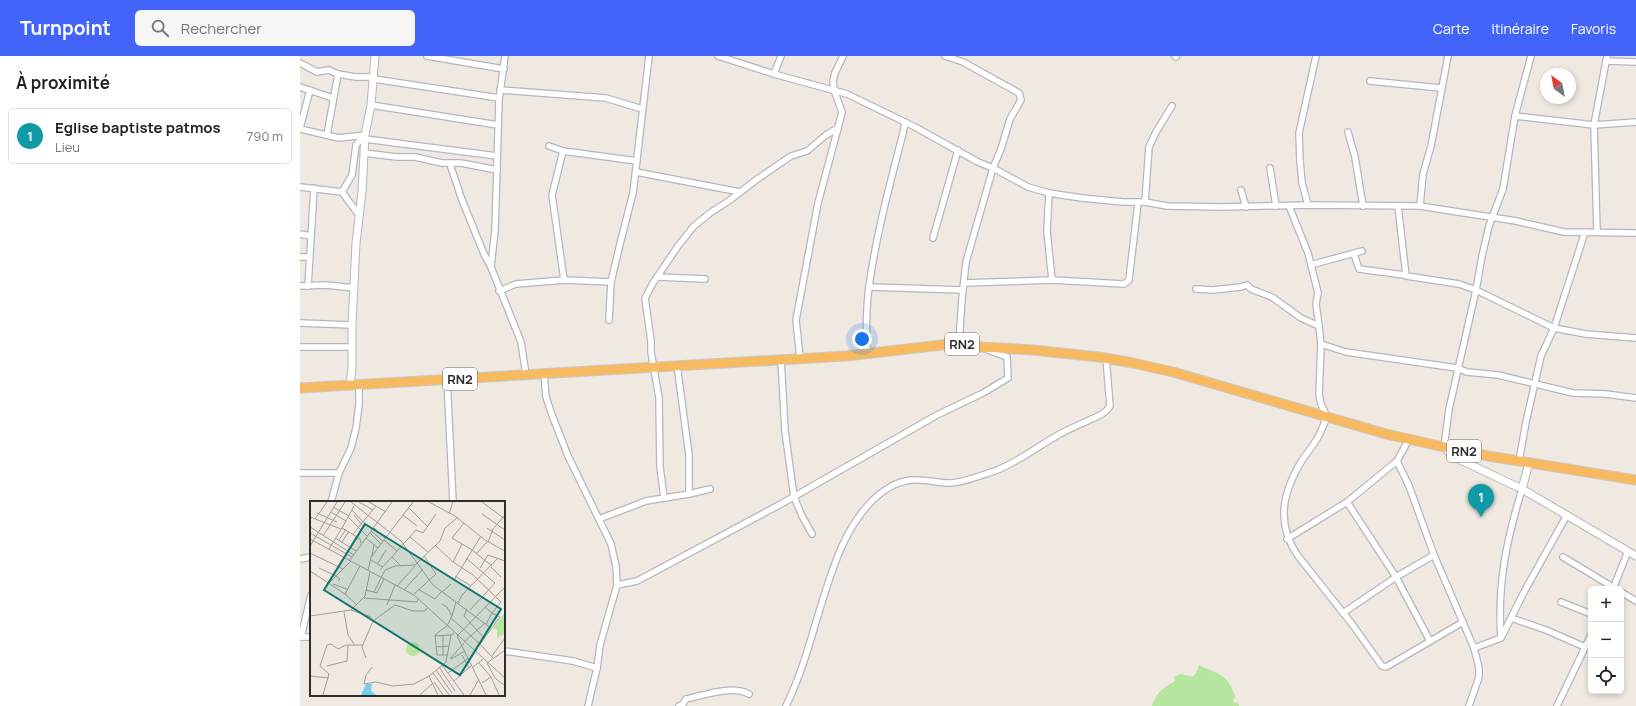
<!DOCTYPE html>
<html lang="fr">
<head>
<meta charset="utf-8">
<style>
	body { margin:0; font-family:Manrope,sans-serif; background:#f6f6f6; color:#222 }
	.controls { position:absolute; right:12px; bottom:12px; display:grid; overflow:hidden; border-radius:6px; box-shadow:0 2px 6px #0003 }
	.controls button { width:36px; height:36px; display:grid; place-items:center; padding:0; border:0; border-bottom:1px solid #e0e0e0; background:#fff; color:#222; font:20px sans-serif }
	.compass { position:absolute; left:1240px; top:12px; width:36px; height:36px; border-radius:50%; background:#fff; box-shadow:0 2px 6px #0003; rotate:328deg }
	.you { position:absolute; left:562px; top:283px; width:14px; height:14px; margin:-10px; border:3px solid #fff; border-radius:50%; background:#1a73e8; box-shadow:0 0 0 6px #1a73e833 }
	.badge { display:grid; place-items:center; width:26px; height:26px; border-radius:50%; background:#4264fb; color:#fff; font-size:13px; font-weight:700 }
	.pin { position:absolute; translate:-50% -33px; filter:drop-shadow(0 1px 2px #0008) }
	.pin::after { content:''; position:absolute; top:21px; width:14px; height:12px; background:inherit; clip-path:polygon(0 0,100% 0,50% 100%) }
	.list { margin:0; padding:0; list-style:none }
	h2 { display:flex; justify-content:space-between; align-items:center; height:52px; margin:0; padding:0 16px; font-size:17px }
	h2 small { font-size:13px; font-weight:400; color:#767676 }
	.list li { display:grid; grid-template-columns:26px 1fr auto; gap:12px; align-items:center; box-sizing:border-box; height:56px; margin:0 8px 8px; padding:0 8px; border:1px solid #e0e0e0; border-radius:6px }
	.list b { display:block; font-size:15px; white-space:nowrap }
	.list p { margin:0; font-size:13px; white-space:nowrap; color:#767676 }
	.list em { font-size:13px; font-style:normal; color:#767676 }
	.icon { flex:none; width:22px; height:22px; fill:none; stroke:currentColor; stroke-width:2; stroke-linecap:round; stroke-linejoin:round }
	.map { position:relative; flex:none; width:1336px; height:650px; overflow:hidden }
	header { display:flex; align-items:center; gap:24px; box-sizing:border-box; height:56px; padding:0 20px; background:#4264fb; color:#fff }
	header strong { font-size:19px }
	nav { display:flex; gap:22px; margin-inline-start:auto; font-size:14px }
	.search { width:280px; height:36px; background:#f6f6f6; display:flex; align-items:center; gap:10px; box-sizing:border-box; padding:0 14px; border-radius:6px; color:#767676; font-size:15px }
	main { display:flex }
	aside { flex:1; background:#fff }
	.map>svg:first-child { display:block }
	.green { fill:#b6e59e }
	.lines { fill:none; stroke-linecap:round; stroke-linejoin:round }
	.minor-casing { stroke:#b4b7c1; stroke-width:8 }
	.tertiary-casing { stroke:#b4b7c1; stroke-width:9 }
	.trunk-casing { stroke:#c9c9c9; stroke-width:11 }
	.minor { stroke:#fff; stroke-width:5.5 }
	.tertiary { stroke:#fff; stroke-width:7 }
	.trunk { stroke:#f8ba60; stroke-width:9 }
	.labels { text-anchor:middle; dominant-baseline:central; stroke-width:3; stroke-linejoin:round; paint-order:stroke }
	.shield { fill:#fff; stroke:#6d6d6d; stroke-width:1 }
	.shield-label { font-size:13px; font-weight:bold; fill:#2e2e2e }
	.inset-road { fill:none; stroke:#a29e99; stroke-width:1 }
	.view { fill:#0f766e; fill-opacity:0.15; stroke:#0f766e; stroke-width:2 }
	.inset-edge { fill:none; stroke:#2e2e2e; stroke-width:2 }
</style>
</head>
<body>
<header>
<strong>Turnpoint</strong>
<div class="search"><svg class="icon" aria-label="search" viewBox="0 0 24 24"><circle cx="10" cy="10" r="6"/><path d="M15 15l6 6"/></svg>Rechercher</div>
<nav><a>Carte</a><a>Itinéraire</a><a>Favoris</a></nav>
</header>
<main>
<aside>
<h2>À proximité<small></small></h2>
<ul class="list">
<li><span class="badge" style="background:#0f9aa8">1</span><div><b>Eglise baptiste patmos</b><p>Lieu</p></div><em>790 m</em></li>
</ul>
</aside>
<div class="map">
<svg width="1336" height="650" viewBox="0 0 1336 650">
	<rect width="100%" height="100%" fill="#efe9e1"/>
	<!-- green -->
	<path class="green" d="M899,609C921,620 926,616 936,642L933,643L934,647L938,646L939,650H852C857,636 862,633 875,625L874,621L881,618L893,621L896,617Z"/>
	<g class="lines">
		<!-- minor casing -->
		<g class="minor-casing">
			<g id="minor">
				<polyline points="127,0 204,13"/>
				<polyline points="205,0 199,44 195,174 191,211 221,286 226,319"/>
				<polyline points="418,0 474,18 547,38 615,71 678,106 693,112 728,131 749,137 782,142 823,146 845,146 867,150 922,151 1008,149 1120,150 1216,165 1264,176 1336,177"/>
				<polyline points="645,0 663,6 719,37 721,44 710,63 701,93 693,112 666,206 662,242 659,287"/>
				<polyline points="875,0 876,1"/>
				<polyline points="1307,0 1294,69 1336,66"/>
				<polyline points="1306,5 1336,6"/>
				<polyline points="0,7 17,16 29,14 38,18 56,21 74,21"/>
				<polyline points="474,18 481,0"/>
				<polyline points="74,23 199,42"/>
				<polyline points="1070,25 1141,32"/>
				<polyline points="0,31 33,42"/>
				<polyline points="200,34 306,42 342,53"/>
				<polyline points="71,49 198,69"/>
				<polyline points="1215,60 1294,69 1297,176"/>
				<polyline points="0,72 10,34"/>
				<polyline points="0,73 39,82 65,79"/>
				<polyline points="1048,76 1055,101 1063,150"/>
				<polyline points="27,79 38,18"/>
				<polyline points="65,83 197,100"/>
				<polyline points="249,90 263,95 337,105"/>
				<polyline points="263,95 252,139 264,224"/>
				<polyline points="64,97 97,101 115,101 142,107 161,107 197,114"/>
				<polyline points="150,108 162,144 184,198 191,211"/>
				<polyline points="970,112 976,150"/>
				<polyline points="336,116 440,136"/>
				<polyline points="0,131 42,136 59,159"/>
				<polyline points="941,134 946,151"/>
				<polyline points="42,136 52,119 56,89 64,79"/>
				<polyline points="749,137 747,175 752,224"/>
				<polyline points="845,146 849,91 856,76 872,50"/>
				<polyline points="1008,149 1002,127 1000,105 999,77 1016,0"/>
				<polyline points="989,150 1008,197 1018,237 1016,248 1019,270"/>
				<polyline points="1098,150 1106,220 1159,228 1176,234 1254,272 1286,278 1336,282"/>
				<polyline points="1120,150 1123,118 1131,90 1148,0"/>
				<polyline points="0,178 10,180"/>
				<polyline points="633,182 658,94"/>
				<polyline points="1054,198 1059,213 1104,219"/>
				<polyline points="0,201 9,201"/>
				<polyline points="1012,210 1014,208 1062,195"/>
				<polyline points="357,221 405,223"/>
				<polyline points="664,227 752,224 824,228 829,224 838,147"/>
				<polyline points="0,230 26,229 54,232"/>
				<polyline points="8,230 14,132"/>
				<polyline points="569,231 663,234"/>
				<path d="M896,233L913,234L941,231L947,229L951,233L972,241L1001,262L1019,270L1021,288L1019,339L1021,348L1027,361C1024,368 1021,376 1017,383C1012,391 1006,398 1001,406C982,438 976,468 998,500L1052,568L1082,610L1086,611L1163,566"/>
				<polyline points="199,235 216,228 264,224 311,226"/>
				<polyline points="309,264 311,226 320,188 333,137 349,0"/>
				<polyline points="0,267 52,269"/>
				<polyline points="1021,288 1046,296 1157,312 1167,316 1198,319 1273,337 1306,338 1336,342"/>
				<polyline points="0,291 52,291"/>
				<path d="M567,298C566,276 566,253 569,231C576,179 590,128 603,77L605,66"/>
				<polyline points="500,302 496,264 518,147 538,72"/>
				<polyline points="481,303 485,375 494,441 502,460 512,478"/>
				<polyline points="244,318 246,341 252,359 268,400 311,488 316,510 317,529 300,589 297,612 288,650"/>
				<polyline points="147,323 153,446"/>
				<polyline points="1109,383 1097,405 1109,430 1134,499 1174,592 1179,612 1179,621 1169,650"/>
				<polyline points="1144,391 1149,353 1176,234 1182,200 1189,170 1203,133 1215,60 1231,0"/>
				<polyline points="1219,405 1226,366 1241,300 1254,272 1285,176"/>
				<polyline points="0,417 39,417"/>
				<polyline points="389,438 410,433"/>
				<polyline points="364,442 360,411 359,342 351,296 351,285 345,242 353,227 378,190 394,170 410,157 430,144 456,124 491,100 507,95 526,79 538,72 542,56 534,34 533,25 535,17 543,0"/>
				<polyline points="31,446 39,417 51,392 56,372 59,349 59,329"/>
				<polyline points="1047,446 1096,521 1130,585"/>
				<polyline points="299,463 346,445 389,438 389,399 377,309"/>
				<polyline points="987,483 1047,446 1097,405"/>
				<polyline points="1263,501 1316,533"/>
				<polyline points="0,503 11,501"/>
				<polyline points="317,529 337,525 481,448 637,359 683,337 708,322 707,301 688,294"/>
				<polyline points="1313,533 1328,495"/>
				<polyline points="1321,536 1336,545"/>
				<polyline points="1261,546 1291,558"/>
				<polyline points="1043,557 1096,521 1134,499"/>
				<polyline points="1211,562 1246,574 1285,591"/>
				<polyline points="0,581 11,581"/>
				<polyline points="1,581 11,539"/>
				<path d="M1201,581C1197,528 1207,483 1222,433"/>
				<polyline points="1174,592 1201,582 1224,536 1267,459"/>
				<polyline points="204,595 273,605 297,612"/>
				<path d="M379,650L383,648L386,643C405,639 431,629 449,638"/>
				<path d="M486,650C511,599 519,542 542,490C555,462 579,427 612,424C625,423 638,427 651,427C661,427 685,418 695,415C718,406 737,391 758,379C772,371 787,366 802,358L807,354L810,350L806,302"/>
				<polyline points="1257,650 1291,579"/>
			</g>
		</g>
		<!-- tertiary casing -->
		<g class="tertiary-casing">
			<g id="tertiary">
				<polyline points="50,329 52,312 52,269 56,187 62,136 65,79 71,49 75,0"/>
				<polyline points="1144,391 1154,401 1222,433 1336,500"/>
				<polyline points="1222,433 1229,407"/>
			</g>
		</g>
		<!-- trunk casing -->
		<g class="trunk-casing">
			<polyline id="trunk" points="0,332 546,300 659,287 682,291 733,294 799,301 833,307 873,316 1086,378 1144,391 1188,400 1336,424"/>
		</g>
		<!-- minor -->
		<use href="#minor" class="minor"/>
		<!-- tertiary -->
		<use href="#tertiary" class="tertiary"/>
		<!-- trunk -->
		<use href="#trunk" class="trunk"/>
	</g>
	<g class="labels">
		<!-- shield labels -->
		<g class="shield">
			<rect x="645" y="277" width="34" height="22" rx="3"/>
			<rect x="143" y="312" width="34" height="22" rx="3"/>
			<rect x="1147" y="384" width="34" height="22" rx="3"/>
		</g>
		<g class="shield-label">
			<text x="662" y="288">RN2</text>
			<text x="160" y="323">RN2</text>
			<text x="1164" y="395">RN2</text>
		</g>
	</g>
	<!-- overview -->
	<g transform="translate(10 445)">
		<rect width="195" height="195" fill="#efe9e1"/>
		<path d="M194,113L195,132L187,137V129L183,127ZM96 148a7 7 0 1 1 14 0a7 7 0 1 1-14 0Z" fill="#b6e59e"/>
		<path d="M56,183H62L61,190L66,194H51Z" fill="#75cff0"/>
		<path class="inset-road" d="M41,1L91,40L123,84L182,128M49,1L63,9M59,1L76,11M119,1L145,15L175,39L195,50M172,1L195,18M23,6L39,15M99,7L117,25M42,9L54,22M21,11L36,20M7,12L27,21M139,13L143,1M172,13L195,29M44,14L52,24M93,14L107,25M0,16L31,28M38,16L57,35M5,18L17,1M154,22L142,37L162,49L182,65M0,26L44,54M32,27L44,5M64,27L75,37M177,27L195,39M61,30L73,40M0,32L42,56M60,32L71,43M43,33L66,5M13,35L35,1M100,36L118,51M25,37L46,50M56,37L68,47M0,38L104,94L195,177M29,39L36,28M74,39L87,50M32,41L39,30M178,41L183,28L195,14M0,45L27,1M126,45L143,61L163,74L191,101L182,112L190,116L170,143L183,157M19,48L32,27L50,38L51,42M0,52L33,68M166,53L177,41M62,56L64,43M82,56L91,65M156,57L185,82L160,109M40,59L82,1M61,59L73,66M143,61L152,43M68,62L76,49M181,66L191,76M9,67L26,75L30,78L28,80M170,67L178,54L195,60M70,69L106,29L113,32L126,13M0,70L35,93L47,104M58,70L61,56L103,1M145,75L161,85M144,79L171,35M19,82L41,60M23,83L37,88M87,85L105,65M108,88L125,98L131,91M56,89L67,92L74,78M94,89L113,68M64,91L75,69L85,65L105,64L130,40L135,27L148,16M132,91L141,83M35,93L50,65M104,93L126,73L114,55M54,97L107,101L108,98M148,102L152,94L188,57M132,103L137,106L142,115L137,125L125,134L127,154H138M77,104L85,84M175,106L182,112L176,123M157,108L154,115L175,138M41,109L61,116M34,111L38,134L44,143M0,115L41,109L55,95L60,71M142,115L146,101M141,117L170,143M125,135L141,134M154,141L175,122M126,146L139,145M195,149L177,162L185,177L195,185M133,154V135M152,154L159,167M182,155L195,137M56,157L52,146L63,120L85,104L103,110H115L117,107M140,158L154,142M141,158L155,150M169,162L181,176M132,164L154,194M17,165L37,160L38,144M62,166L56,174L54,183L66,181L83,185L104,183L119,175L136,161L141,134L144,132M129,166L145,190M163,166L173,158M126,169L142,192M123,172L139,194M138,172L159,157M0,175L19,177M119,175L128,194M144,180L162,164M124,181L133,194M172,182L181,176L189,194M13,194L19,173L10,165L17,144L21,143L28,148L36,144H53M110,194L123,182M160,194L169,178M176,194L147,135L195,86"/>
		<path class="view" d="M55,23L191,108L150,174L14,89Z"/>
		<rect width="195" height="195" class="inset-edge"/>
	</g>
</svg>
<div class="controls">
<button>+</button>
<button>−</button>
<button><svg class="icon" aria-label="locate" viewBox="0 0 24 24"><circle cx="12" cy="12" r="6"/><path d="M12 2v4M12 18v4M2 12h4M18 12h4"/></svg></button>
</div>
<svg class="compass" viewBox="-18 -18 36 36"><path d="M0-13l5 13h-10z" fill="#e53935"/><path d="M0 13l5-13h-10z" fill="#767676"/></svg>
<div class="you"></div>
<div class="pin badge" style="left:1181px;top:461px;background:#0f9aa8">1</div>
</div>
</main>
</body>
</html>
